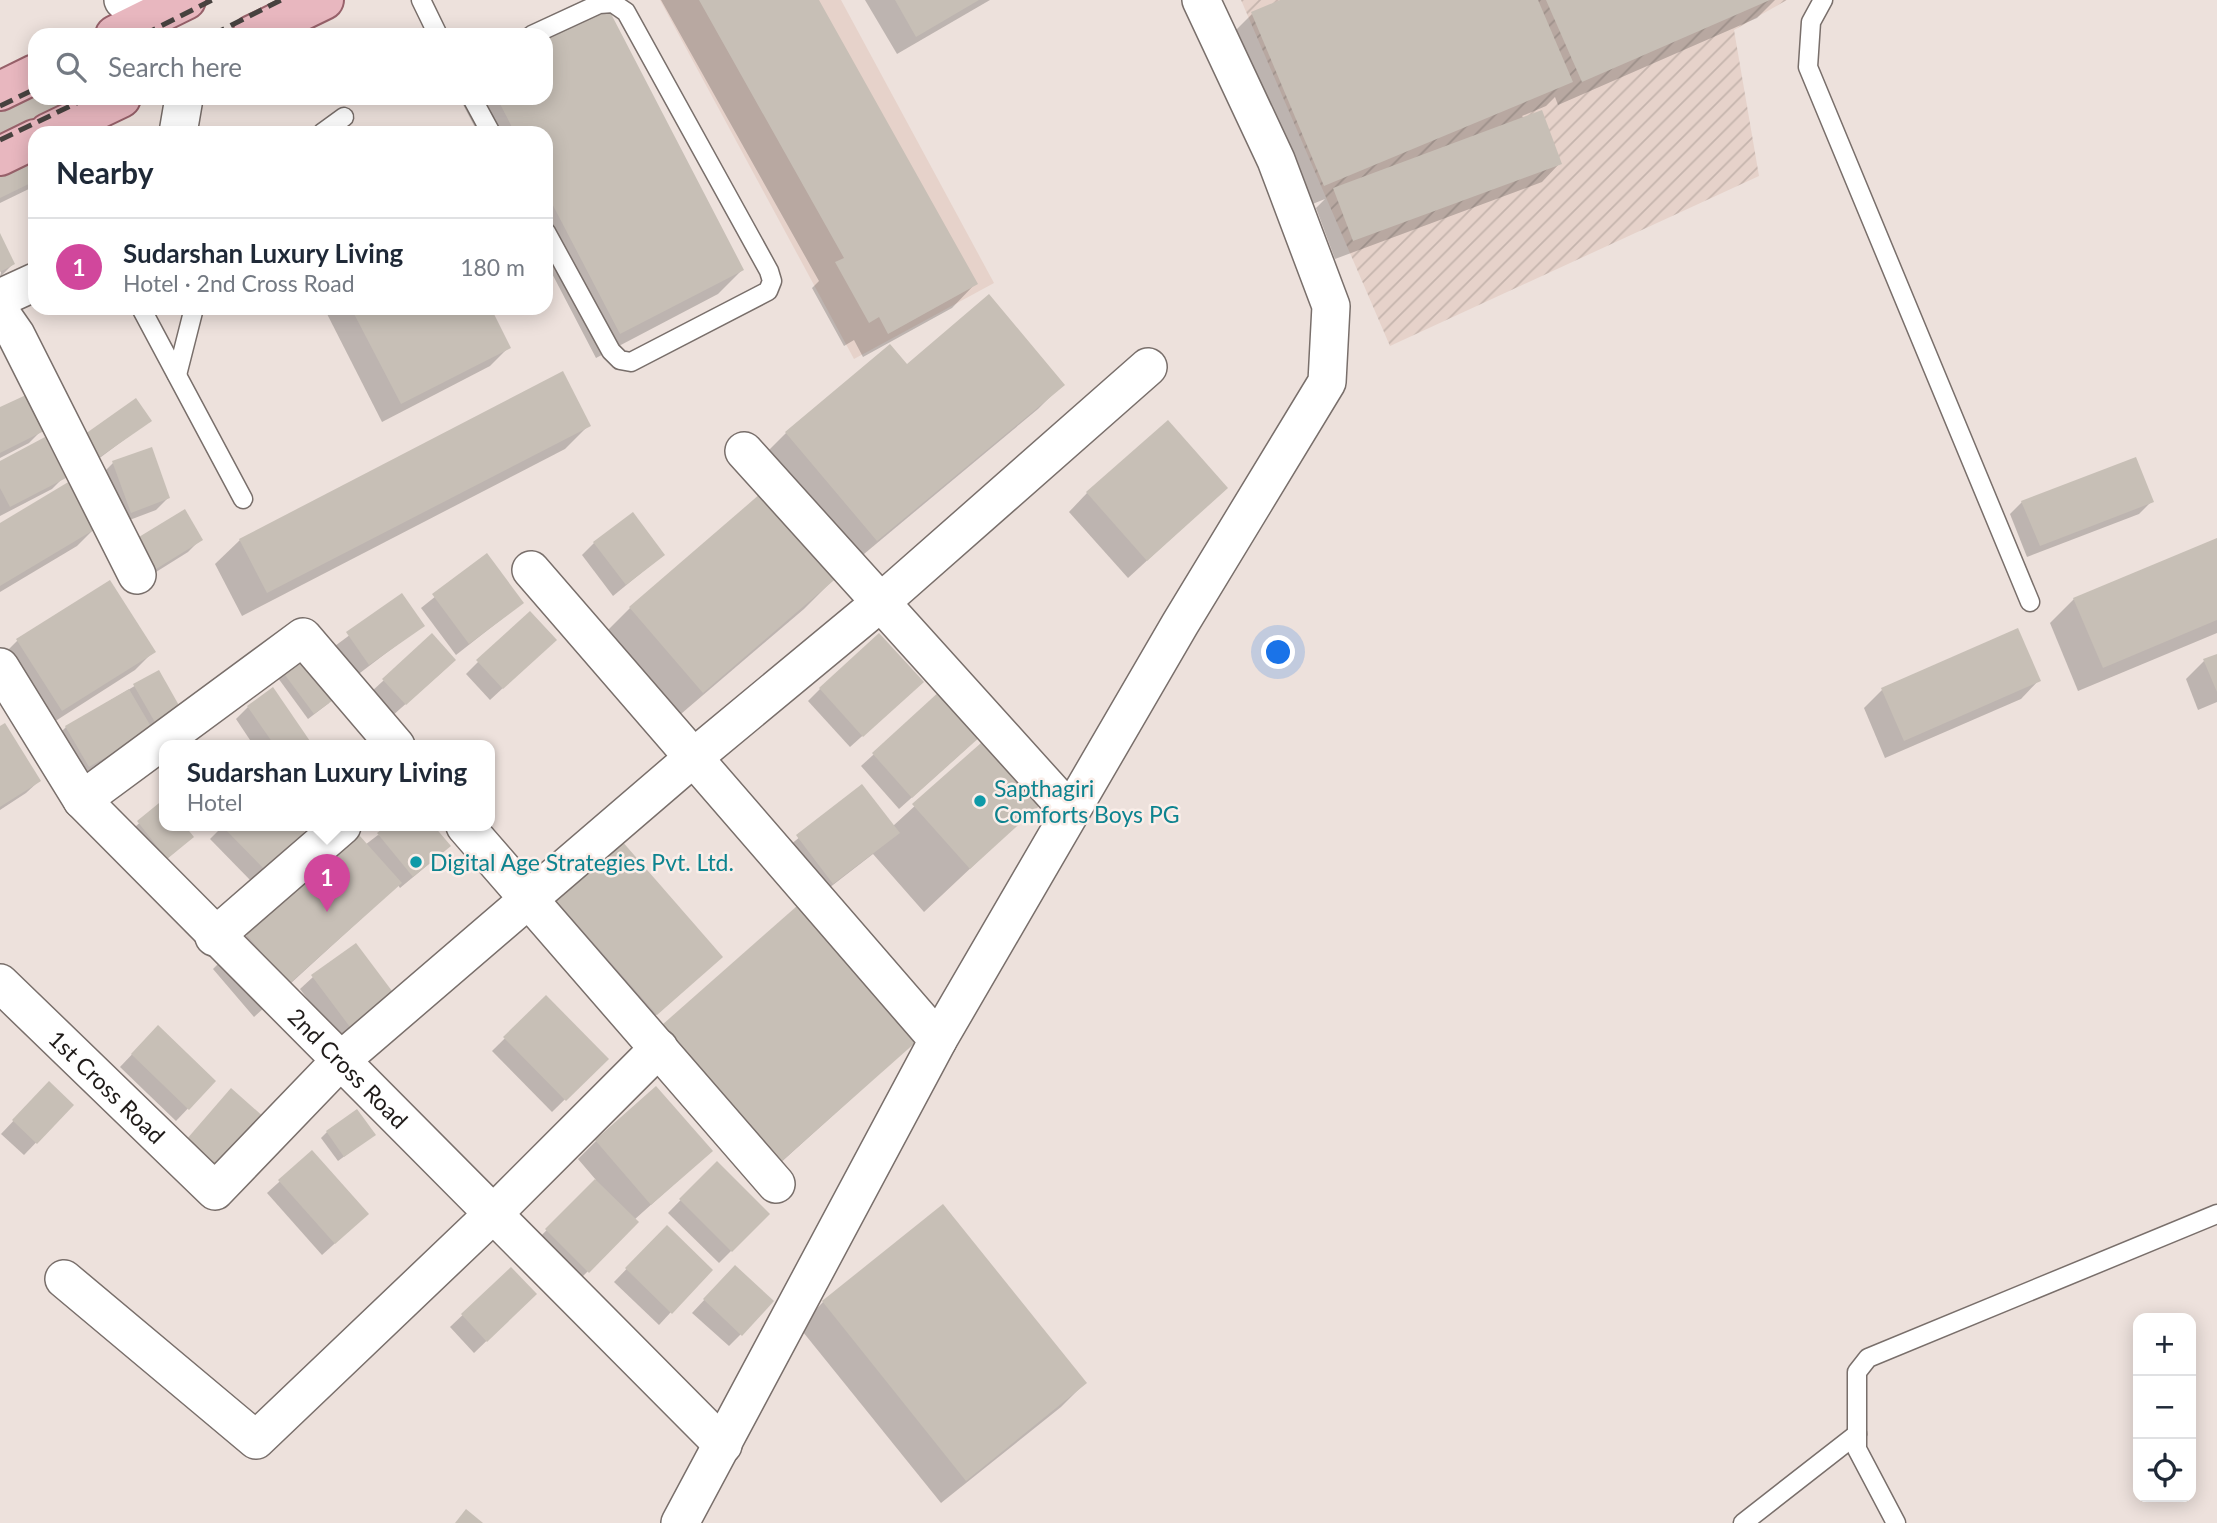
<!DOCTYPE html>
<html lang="en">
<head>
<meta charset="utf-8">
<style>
	body { margin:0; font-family:Lato,sans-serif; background:#f6f6f7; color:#1f2937 }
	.controls { position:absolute; right:21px; bottom:21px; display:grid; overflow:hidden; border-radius:14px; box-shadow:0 4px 18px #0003 }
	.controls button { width:63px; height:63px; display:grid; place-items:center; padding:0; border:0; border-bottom:2px solid #e0e1e3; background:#fff; color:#1f2937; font:35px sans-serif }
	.you { position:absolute; left:1279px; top:653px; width:24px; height:24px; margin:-18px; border:5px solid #fff; border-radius:50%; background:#1a73e8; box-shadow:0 0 0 10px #1a73e833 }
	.badge { display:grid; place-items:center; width:46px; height:46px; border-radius:50%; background:#1a73e8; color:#fff; font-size:23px; font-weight:700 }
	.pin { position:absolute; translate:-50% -58px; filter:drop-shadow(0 2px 4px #0008) }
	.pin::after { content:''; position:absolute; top:37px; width:24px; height:21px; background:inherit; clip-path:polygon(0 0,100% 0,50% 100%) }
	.popup { position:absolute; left:159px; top:740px; width:336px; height:91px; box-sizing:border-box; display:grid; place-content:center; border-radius:14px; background:#fff; filter:drop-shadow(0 2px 5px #0005); font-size:23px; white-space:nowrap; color:#747a83 }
	.popup b { font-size:26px; color:#1f2937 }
	.popup::after { content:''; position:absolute; left:50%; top:100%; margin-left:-14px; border:14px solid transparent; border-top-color:#fff }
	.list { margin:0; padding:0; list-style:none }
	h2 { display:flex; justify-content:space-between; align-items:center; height:91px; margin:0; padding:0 28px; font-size:30px }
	h2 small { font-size:23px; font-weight:400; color:#747a83 }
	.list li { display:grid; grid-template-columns:46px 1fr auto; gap:21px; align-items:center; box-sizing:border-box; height:98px; padding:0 28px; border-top:2px solid #e0e1e3 }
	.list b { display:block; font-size:26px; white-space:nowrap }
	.list p { margin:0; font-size:23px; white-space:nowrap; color:#747a83 }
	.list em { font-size:23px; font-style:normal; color:#747a83 }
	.icon { flex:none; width:38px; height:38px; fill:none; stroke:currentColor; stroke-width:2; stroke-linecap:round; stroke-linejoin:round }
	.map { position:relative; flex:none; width:2217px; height:1523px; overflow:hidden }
	.search { position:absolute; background:#fff; box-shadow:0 4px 18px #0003; left:28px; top:28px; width:525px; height:77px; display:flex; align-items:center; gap:18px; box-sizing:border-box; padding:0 24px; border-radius:21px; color:#747a83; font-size:26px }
	.panel { position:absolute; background:#fff; box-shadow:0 4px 18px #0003; left:28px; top:126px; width:525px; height:189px; border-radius:21px }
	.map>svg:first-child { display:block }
	.built { fill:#e6d2ca }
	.industrial { fill:url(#industrial-furrows) }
	.shadow { fill:#0003 }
	.building { fill:#c7bfb6 }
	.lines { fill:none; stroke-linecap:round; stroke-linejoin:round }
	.lane-casing { stroke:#796f6b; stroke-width:21 }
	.street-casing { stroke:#796f6b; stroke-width:40 }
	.primary-casing { stroke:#97616a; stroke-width:42 }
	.lane { stroke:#fff; stroke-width:18 }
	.street { stroke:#fff; stroke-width:37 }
	.primary { stroke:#e8b7bf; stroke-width:38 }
	.rail { stroke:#47423f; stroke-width:5; stroke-dasharray:14 7; stroke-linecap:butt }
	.culture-dot { fill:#0f9aa8; stroke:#faeee9; stroke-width:2.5 }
	.labels { text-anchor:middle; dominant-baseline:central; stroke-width:5; stroke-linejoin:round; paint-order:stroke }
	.culture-label { font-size:23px; fill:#0d838f; stroke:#faeee9; text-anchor:start }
	.street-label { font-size:23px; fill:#1f1b19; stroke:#faeee9 }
</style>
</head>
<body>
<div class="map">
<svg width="2217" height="1523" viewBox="0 0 2217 1523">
	<defs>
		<pattern id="industrial-furrows" width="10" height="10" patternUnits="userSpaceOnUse" patternTransform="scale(1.75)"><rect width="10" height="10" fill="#e6d2ca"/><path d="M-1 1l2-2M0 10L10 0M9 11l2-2" fill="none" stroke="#c5b4ad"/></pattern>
	</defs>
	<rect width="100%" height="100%" fill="#ede1dc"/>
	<!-- built -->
	<polygon class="built" points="660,0 841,0 994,283 854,359"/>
	<!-- industrial -->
	<polygon class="industrial" points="1241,0 1787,0 1734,30 1759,176 1390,346"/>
	<!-- shadow -->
	<g class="shadow">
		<polygon points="661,0 817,0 976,283 952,308 863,357 854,340 844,346 812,288 819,281"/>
		<polygon points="865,0 990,0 897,54"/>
		<polygon points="1284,0 1775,0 1757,18 1558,105 1555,97 1546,106 1522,116 1560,163 1542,182 1335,259 1316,208 1325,199 1300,209 1228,38 1252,14"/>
		<polygon points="546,42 742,270 718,294 596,358 546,262 546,133 478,133 460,99 546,98"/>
		<polygon points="0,75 35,98 75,98 35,133 35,186 0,203"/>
		<polygon points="0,237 13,264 0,277 1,273"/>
		<polygon points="324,308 489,308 509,347 490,366 382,422"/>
		<polygon points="906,366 1062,385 1038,409 852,564 762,457 786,433"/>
		<polygon points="0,409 41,431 29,443 0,458"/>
		<polygon points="149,421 81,472 67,452"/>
		<polygon points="589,425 565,449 242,616 215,564 240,540"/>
		<polygon points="0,463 64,477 52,489 0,516"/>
		<polygon points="113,463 168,498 156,510 119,524 101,475"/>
		<polygon points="1226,488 1128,578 1069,512 1087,493"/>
		<polygon points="2152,501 2139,514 2027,557 2010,514 2022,502"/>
		<polygon points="184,512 201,539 188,552 140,582"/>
		<polygon points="0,525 95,528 77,546 0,592"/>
		<polygon points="2217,539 2217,633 2078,691 2050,623 2074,599"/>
		<polygon points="594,543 663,555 613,596 582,555"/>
		<polygon points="486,556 522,603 456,655 421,608"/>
		<polygon points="838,575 804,609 668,725 596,642 630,608"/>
		<polygon points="402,596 423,625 356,676 335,646"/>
		<polygon points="432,636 442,672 392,716 371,692"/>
		<polygon points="17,641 154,651 135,670 43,729 0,658"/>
		<polygon points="542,652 490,700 466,674 478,662"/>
		<polygon points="2217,655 2217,702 2198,710 2186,679 2204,661"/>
		<polygon points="158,672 171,728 138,742 76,778 54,739 66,727"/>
		<polygon points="283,673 329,703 308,719 278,678"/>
		<polygon points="2039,680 2021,699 1885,758 1864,708 1882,690"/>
		<polygon points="820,689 909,694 850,747 808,701"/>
		<polygon points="941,693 967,748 899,809 861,766"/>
		<polygon points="248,707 308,746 254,746 236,719"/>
		<polygon points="0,728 39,781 26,793 0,810"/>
		<polygon points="990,737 1045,798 924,912 873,854 820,895 785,849 862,787 893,826"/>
		<polygon points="163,802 164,826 192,837 154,870 126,835"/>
		<polygon points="223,826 302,832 252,882 210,839"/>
		<polygon points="378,835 436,858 400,888 398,885 254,1017 213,969 247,935"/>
		<polygon points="621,843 721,957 637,1032 537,919"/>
		<polygon points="313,977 380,1007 337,1038 300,989"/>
		<polygon points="546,998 606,1059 552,1112 492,1051"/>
		<polygon points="664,1026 914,1042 757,1184"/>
		<polygon points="158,1027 214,1081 176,1121 120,1067"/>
		<polygon points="37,1096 72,1105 24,1155 1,1134"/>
		<polygon points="327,1132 373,1135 338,1161 321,1138"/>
		<polygon points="596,1141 711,1151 634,1220 637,1222 575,1284 534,1243 596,1180 578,1159"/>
		<polygon points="312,1152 354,1226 322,1255 267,1193"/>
		<polygon points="717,1163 768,1214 719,1263 668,1213"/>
		<polygon points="943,1206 1085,1383 1061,1407 941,1503 799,1327 823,1302"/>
		<polygon points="667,1227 671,1312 659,1325 614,1282"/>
		<polygon points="511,1269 535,1294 474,1353 450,1327"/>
		<polygon points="723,1280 741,1334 729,1346 692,1313"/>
	</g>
	<!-- building -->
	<g class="building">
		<polygon points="699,0 819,0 978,284 888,334 879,317 869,323 835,262 844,258"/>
		<polygon points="895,0 979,0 916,37"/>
		<polygon points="1280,0 1538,0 1573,82 1324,186 1251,12"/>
		<polygon points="1546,0 1770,0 1582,82"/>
		<polygon points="608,8 744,270 620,334 546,192 546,133 515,133 497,98 546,98 546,40"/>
		<polygon points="35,56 35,98 77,98 93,133 35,133 35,181 0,198 0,73"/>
		<polygon points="1542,110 1562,164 1353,241 1333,188"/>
		<polygon points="0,233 15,264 0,272"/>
		<polygon points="989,294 1065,385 877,541 785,432 890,344 907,364"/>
		<polygon points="351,308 491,308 511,348 401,404"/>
		<polygon points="563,371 591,426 267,593 239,539"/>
		<polygon points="26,395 44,431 0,453 0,407"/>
		<polygon points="136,398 152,421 94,461 78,439"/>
		<polygon points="1168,420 1228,488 1147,561 1086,492"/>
		<polygon points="45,437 66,478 10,507 0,488 0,461"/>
		<polygon points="152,447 170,498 131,513 112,461"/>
		<polygon points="2136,457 2154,502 2040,546 2021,501"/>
		<polygon points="70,481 97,528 0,586 0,523"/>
		<polygon points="767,488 840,575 703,693 629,607"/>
		<polygon points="185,509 203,540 153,571 134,540"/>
		<polygon points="633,512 665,555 626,585 593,542"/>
		<polygon points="2217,538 2217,620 2103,668 2073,598"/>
		<polygon points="487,553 524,603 469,644 432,594"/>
		<polygon points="110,580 156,652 62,711 16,639"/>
		<polygon points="402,593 425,626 369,665 346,632"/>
		<polygon points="530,611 557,640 503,689 476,660"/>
		<polygon points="2018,628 2041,681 1904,741 1881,688"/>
		<polygon points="432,633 456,660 406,705 382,679"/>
		<polygon points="879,633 924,682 863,737 819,688"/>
		<polygon points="2217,654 2217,692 2203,659"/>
		<polygon points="305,655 336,698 314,714 282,671"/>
		<polygon points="159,670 185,716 160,731 133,684"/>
		<polygon points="273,687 312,744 310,746 275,746 247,706"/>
		<polygon points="129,689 153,730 89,767 65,726"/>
		<polygon points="941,690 981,736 912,798 872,753"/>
		<polygon points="5,723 41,781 0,807 0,726"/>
		<polygon points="990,735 1047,799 970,869 912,804"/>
		<polygon points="862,784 900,833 833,884 796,835"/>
		<polygon points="164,799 164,826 185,826 194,837 167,859 137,821"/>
		<polygon points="222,826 300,826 305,832 266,871"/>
		<polygon points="386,826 434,826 451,846 413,877 377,833"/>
		<polygon points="359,835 402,883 289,984 246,934"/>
		<polygon points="621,840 723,957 657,1015 555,899"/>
		<polygon points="797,906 916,1042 782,1161 662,1025"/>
		<polygon points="356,943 395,995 350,1027 311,975"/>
		<polygon points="546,995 609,1059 566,1101 503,1037"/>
		<polygon points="158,1025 216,1081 189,1110 131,1054"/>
		<polygon points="49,1081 74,1105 37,1144 12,1120"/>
		<polygon points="656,1086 713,1151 651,1205 595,1140"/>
		<polygon points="231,1088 266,1119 220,1170 186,1140"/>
		<polygon points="357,1109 376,1135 344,1157 326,1131"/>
		<polygon points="312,1150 369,1214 335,1244 278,1180"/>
		<polygon points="717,1161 770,1214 732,1252 679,1199"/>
		<polygon points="595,1179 639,1222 589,1273 545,1229"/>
		<polygon points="943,1204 1087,1383 966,1481 822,1301"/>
		<polygon points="667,1225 713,1270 672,1314 625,1268"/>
		<polygon points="735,1265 774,1301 742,1336 703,1299"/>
		<polygon points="511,1267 537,1294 487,1342 461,1314"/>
		<polygon points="466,1509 483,1523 455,1523"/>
	</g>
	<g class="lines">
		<!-- lane casing -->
		<g class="lane-casing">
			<g id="lane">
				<polyline points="421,0 438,35"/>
				<polyline points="1823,0 1811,22 1808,67 2030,602"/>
				<polyline points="532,35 599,4 613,3 626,12 769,271 772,281 768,291 631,362 620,360 611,351 546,232"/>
				<polyline points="472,98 491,133"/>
				<polyline points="322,133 344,117"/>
				<polyline points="141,308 243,499"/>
				<polyline points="177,375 194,308"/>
				<polyline points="1743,1523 1857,1434"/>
				<polyline points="1896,1523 1857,1449 1857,1372 1868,1358 2217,1214"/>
			</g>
		</g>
		<!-- street casing -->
		<g class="street-casing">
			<g id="street">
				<polyline points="123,0 154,16"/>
				<polyline points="178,133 184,98"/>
				<polyline points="0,298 35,282"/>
				<polyline points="0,312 16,335 137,575"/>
				<polyline points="744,451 1070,812"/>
				<polyline points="531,570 938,1040"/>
				<path id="s1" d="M0,667L82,800L723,1445"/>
				<polyline points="82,800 303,637 396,746"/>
				<polyline points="465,826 776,1184"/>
				<polyline points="214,937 342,826"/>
				<path id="s2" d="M0,983L215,1191L339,1062L693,758L880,603L1148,367"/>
				<polyline points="64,1279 256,1440 492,1215 659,1048"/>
				<polyline points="680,1523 938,1040 1180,624 1327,382 1331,306 1276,160 1201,0"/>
			</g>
		</g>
		<!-- primary casing -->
		<g class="primary-casing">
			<g id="primary">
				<polyline points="115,35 186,0"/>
				<polyline points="252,35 324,0"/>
				<polyline points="0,91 35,74"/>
				<polyline points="48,133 121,98"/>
				<polyline points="0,156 35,139"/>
			</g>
		</g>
		<!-- lane -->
		<use href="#lane" class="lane"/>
		<!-- street -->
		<use href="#street" class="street"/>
		<!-- primary -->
		<use href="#primary" class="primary"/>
		<!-- rail -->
		<g class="rail">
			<polyline points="143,35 212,0"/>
			<polyline points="212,35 281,0"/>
			<polyline points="0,106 35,89"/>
			<polyline points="0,140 87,98"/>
		</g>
	</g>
	<!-- markers -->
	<g class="culture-dot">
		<circle cx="980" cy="801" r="7"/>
		<circle cx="416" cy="862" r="7"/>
	</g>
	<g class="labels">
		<!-- culture labels -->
		<g class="culture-label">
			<text x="994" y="788">Sapthagiri<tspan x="994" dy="26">Comforts Boys PG</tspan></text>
			<text x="430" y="862">Digital Age Strategies Pvt. Ltd.</text>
		</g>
		<!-- street labels -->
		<g class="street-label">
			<text stroke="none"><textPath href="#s1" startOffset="534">2nd Cross Road</textPath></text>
			<text stroke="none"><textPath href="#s2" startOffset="149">1st Cross Road</textPath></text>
		</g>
	</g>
</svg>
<div class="controls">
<button>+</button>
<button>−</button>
<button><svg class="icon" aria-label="locate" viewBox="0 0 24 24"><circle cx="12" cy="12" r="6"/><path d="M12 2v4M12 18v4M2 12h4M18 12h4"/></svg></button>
</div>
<div class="you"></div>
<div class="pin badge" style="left:327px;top:912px;background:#d1479c">1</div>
<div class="popup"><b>Sudarshan Luxury Living</b>Hotel</div>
<div class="search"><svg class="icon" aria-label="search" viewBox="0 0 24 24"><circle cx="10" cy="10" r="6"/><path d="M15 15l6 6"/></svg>Search here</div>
<section class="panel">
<h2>Nearby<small></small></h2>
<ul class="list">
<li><span class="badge" style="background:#d1479c">1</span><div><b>Sudarshan Luxury Living</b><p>Hotel · 2nd Cross Road</p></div><em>180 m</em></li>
</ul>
</section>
</div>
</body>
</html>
